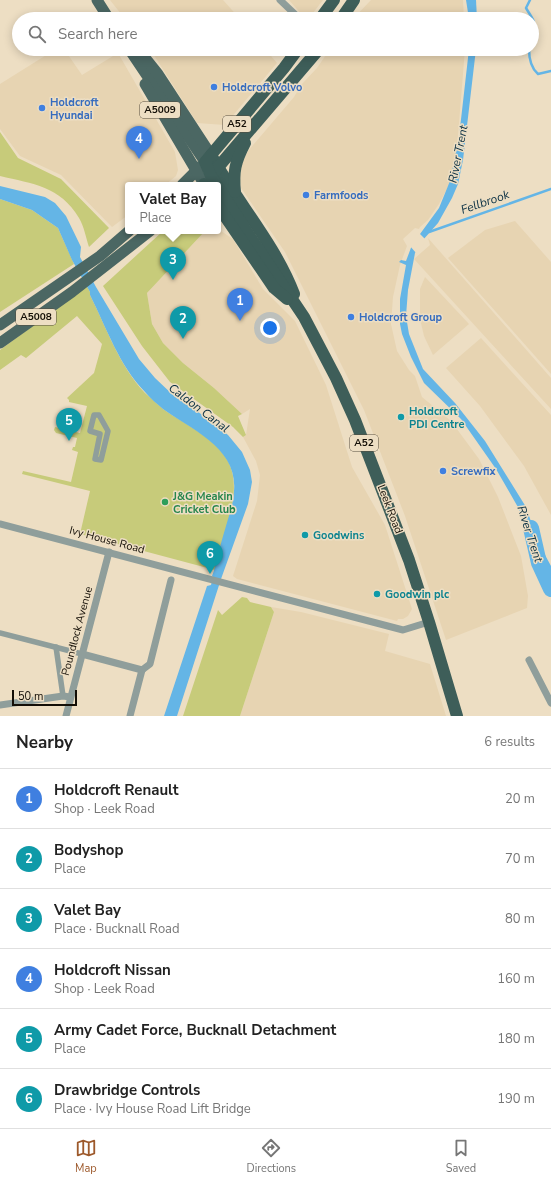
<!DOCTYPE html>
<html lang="en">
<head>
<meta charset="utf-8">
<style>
	body { margin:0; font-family:"Nunito Sans",sans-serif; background:#f6f6f6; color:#222 }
	.scale { position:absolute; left:12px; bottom:10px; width:65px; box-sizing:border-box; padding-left:4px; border:2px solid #130e06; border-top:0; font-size:11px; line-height:14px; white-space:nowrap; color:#130e06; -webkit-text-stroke:3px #eddec3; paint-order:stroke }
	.you { position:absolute; left:270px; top:328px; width:14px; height:14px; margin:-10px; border:3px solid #fff; border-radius:50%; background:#1a73e8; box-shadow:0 0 0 6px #1a73e833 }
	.badge { display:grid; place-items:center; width:26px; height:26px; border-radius:50%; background:#9d592b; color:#fff; font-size:13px; font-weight:700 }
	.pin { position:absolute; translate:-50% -33px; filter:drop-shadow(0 1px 2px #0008) }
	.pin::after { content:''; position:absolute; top:21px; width:14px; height:12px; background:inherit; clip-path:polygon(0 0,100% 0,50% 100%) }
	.popup { position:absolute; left:125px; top:182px; width:96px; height:52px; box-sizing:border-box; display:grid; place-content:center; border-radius:4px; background:#fff; filter:drop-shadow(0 1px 3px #0005); font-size:13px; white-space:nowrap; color:#767676 }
	.popup b { font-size:15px; color:#222 }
	.popup::after { content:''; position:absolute; left:50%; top:100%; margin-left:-8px; border:8px solid transparent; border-top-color:#fff }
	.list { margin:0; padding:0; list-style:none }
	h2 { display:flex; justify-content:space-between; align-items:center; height:52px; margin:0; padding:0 16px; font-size:17px }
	h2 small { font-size:13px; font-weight:400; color:#767676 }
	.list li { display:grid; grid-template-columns:26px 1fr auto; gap:12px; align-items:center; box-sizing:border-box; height:60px; padding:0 16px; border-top:1px solid #e0e0e0 }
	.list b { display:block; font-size:15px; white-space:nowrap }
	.list p { margin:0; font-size:13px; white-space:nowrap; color:#767676 }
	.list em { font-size:13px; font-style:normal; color:#767676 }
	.icon { flex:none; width:22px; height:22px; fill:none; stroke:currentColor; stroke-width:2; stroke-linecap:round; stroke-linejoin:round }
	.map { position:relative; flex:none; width:551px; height:716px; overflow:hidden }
	.search { position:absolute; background:#fff; box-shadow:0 2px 10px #0003; left:12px; right:12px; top:12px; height:44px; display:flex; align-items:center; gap:10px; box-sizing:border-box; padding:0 14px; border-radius:22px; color:#767676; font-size:15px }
	.sheet { height:412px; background:#fff }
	nav { display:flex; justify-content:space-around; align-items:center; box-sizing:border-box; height:56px; border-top:1px solid #e0e0e0; background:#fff; font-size:11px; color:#767676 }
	nav a { display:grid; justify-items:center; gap:2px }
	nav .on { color:#9d592b }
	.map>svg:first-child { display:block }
	.built { fill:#e7d4b2 }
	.green { fill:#c7cb7a }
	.water { fill:#64b5e6 }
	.pier { fill:#eddec3 }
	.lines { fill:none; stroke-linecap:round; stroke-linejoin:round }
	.stream { stroke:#64b5e6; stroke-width:2.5 }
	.river { stroke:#64b5e6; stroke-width:16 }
	.pedestrian { stroke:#8f9e9b; stroke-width:5.5 }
	.minor { stroke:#8f9e9b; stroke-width:7 }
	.primary { stroke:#4b6763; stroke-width:11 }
	.trunk { stroke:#3e5e59; stroke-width:12 }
	.shop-dot { fill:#3f7fe0; stroke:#eddec3; stroke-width:1.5 }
	.culture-dot { fill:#0f9aa8; stroke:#eddec3; stroke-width:1.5 }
	.leisure-dot { fill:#2e9e5b; stroke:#eddec3; stroke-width:1.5 }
	.labels { text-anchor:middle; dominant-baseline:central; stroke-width:3; stroke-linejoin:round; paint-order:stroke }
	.shield { fill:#eddec3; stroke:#544c3f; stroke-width:1 }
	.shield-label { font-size:10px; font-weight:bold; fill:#130e06 }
	.shop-label { font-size:11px; font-weight:bold; fill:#366cbe; stroke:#eddec3; text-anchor:start }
	.culture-label { font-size:11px; font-weight:bold; fill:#0d838f; stroke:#eddec3; text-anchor:start }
	.leisure-label { font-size:11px; font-weight:bold; fill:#27864d; stroke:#eddec3; text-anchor:start }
	.street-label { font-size:11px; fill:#130e06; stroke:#eddec3 }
	.water-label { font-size:12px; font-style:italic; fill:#0a3044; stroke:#eddec3 }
</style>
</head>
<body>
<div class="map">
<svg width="551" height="716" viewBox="0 0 551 716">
	<rect width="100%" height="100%" fill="#eddec3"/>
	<!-- built -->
	<g class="built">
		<polygon points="110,0 223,0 240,19 125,19"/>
		<polygon points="289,0 323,0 313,13 307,16 302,15"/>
		<polygon points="371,0 463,0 464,19 353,19"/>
		<polygon points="56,49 64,49 82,75 118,53 175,152 178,170 176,176 165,185 128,185 128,215 112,227 61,175 20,156 0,129 0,84"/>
		<polygon points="150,49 265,49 277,63 225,125 197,123"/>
		<polygon points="330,49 465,49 457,148 451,181 439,204 428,220 420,227 419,229 415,228 403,239 407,246 400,265 393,297 391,324 397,351 409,370 415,376 422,397 451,421 479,459 498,497 521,556 528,596 527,608 446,640 405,516 364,410 285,252 241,188 240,179 241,165 248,151 294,97 301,85 317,68"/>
		<polygon points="515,221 551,262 551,374 448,258 485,230"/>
		<polygon points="218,229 233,239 263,289 295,321 326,385 352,467 385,525 412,609 408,616 403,619 398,619 397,621 237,579 233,576 257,501 260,475 256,461 243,437 246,435 250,409 242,414 214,388 183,363 163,343 152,324 147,293 205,231 218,231"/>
		<polygon points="428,238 551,378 551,409 414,259 430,245"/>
		<polygon points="425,277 469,324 433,355 424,336 420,319 420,289"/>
		<polygon points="481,338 551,415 551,515 524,466 480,406 446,368"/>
		<polygon points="271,607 301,612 389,634 385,651 430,664 446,716 240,716 274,612"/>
	</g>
	<!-- green -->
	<g class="green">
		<path d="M0,132L18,158L61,179L109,228L89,247C86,238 84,226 79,218C60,186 33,184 0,176Z"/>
		<polygon points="0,199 32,210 58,228 74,264 0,312"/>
		<polygon points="163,231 205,231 147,293 152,324 163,343 183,363 214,388 242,414 238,416 246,435 243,437 233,427 170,382 142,346 103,286"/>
		<path d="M87,286L90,292V295C107,329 119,365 145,393C151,398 157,404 163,409C187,426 228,443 233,476C238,507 221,540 215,570L80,534L90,491L22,474L23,471L71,482L78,452L72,450L73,447H75L77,438L56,433L54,430L55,427L80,433L87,406L69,402V400L67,398L94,373L102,344L77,316L26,358L21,355L0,370V350Z"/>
		<polygon points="242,597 247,598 250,602 271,607 274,612 240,716 183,716 218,610 222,615"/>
	</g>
	<!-- water -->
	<g class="water">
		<polygon points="466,0 476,0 477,19 469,19"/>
		<polygon points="469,49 476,49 463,160 458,184 452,198 438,223 423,240 415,253 408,290 406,316 409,334 423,369 455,403 485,441 526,507 538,542 551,566 551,577 531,541 519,509 496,469 461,419 424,383 411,357 402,334 400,324 400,299 406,265 399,262 401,260 406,261 412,245 439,208 450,181 459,137"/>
		<path d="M0,186L45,197L55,203L66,216L81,247L80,257L96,287L139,359L155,378L174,396L210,420L228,435L242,452L250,470L252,482L248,504L221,579L177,716H164L207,586L211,585L213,577L212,576C215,569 216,562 218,555C220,546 223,536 226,526C229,515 234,502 234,491C238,448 192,430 163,409C157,404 150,398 145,392C119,365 107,329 90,295V292L72,260L58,228L32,210L0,199Z"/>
	</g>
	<!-- pier -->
	<polygon class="pier" points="418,232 426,240 417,254 409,245"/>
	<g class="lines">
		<!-- stream -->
		<g class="stream">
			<path d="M530,0L526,8C533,20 537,21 532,36"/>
			<path d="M529,49C529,58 531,68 538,74L551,71"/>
			<polyline points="429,232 551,189"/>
		</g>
		<!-- river -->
		<polyline class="river" points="531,528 539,563 551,589"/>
		<!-- pedestrian -->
		<g class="pedestrian">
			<polygon points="94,415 99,415 108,431 101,460 95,459 100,434 90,431"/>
			<polyline points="0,633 82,654"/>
			<polyline points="56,647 63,696"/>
		</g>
		<!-- minor -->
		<g class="minor">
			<polyline points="280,0 300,19"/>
			<polyline points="0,524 403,630 429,622"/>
			<polyline points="82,654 142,670"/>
			<polyline points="529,660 551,703"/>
			<polyline points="142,670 150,664 171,580"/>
			<polyline points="0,705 63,696 70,697"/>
			<polyline points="66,716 109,552"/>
			<polyline points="130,716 142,670"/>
		</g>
		<!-- primary -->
		<g class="primary">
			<polyline points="97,0 109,19"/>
			<polyline points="129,49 205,162 182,185"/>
			<polyline points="138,49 158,74 211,155"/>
			<polyline points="145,84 204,184"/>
			<polyline points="0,325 100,256 129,231"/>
			<polyline points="0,343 72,292 150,231"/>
		</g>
		<!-- trunk -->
		<g class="trunk">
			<polyline points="320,19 334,0"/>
			<polyline points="341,19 354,0"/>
			<path d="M211,155C237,202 275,244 294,294"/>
			<polyline points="214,172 319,49"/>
			<polyline points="204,184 205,185"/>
			<polyline points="217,185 211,176 205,162 284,68 298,49"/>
			<polyline points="218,187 249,235 304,317 336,378 355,420 409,560 429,622 457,716"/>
			<path d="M235,192C233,172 235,162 245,143"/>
			<polyline points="218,206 274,288 287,299"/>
		</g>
	</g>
	<!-- markers -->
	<g class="shop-dot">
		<circle cx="214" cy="87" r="4"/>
		<circle cx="42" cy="108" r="4"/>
		<circle cx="306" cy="195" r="4"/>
		<circle cx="351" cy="317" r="4"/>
		<circle cx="443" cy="471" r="4"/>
	</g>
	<g class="culture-dot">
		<circle cx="401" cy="417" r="4"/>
		<circle cx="305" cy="535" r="4"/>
		<circle cx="377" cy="594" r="4"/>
	</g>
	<circle class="leisure-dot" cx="165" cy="502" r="4"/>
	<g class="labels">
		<!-- shield labels -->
		<g class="shield">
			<rect x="140" y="102" width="40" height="16" rx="3"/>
			<rect x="223" y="116" width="28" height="16" rx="3"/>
			<rect x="16" y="309" width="40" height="16" rx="3"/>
			<rect x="350" y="435" width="28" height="16" rx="3"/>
		</g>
		<g class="shield-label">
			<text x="160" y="110">A5009</text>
			<text x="237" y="124">A52</text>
			<text x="36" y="317">A5008</text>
			<text x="364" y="443">A52</text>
		</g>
		<!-- shop labels -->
		<g class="shop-label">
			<text x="222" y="87">Holdcroft Volvo</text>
			<text x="50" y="102">Holdcroft<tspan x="50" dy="13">Hyundai</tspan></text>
			<text x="314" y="195">Farmfoods</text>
			<text x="359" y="317">Holdcroft Group</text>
			<text x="451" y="471">Screwfix</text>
		</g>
		<!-- culture labels -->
		<g class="culture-label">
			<text x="409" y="411">Holdcroft<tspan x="409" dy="13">PDI Centre</tspan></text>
			<text x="313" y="535">Goodwins</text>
			<text x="385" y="594">Goodwin plc</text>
		</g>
		<!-- leisure labels -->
		<g class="leisure-label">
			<text x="173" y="496">J&amp;G Meakin<tspan x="173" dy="13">Cricket Club</tspan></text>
		</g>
		<!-- street labels -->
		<g class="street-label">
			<text transform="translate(390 509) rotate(69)">Leek Road</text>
			<text transform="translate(107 540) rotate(15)">Ivy House Road</text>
			<text transform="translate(77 631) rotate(-75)">Poundlock Avenue</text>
		</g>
		<!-- water labels -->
		<g class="water-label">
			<text transform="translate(458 154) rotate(-79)">River Trent</text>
			<text transform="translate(485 202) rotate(-19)">Fellbrook</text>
			<text transform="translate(199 408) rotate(37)">Caldon Canal</text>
			<text transform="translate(530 534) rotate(72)">River Trent</text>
		</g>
	</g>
</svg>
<div class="scale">50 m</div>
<div class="you"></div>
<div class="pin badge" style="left:240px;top:321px;background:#3f7fe0">1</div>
<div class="pin badge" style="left:183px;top:339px;background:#0f9aa8">2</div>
<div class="pin badge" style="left:173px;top:280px;background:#0f9aa8">3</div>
<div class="popup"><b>Valet Bay</b>Place</div>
<div class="pin badge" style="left:139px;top:159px;background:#3f7fe0">4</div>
<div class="pin badge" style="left:69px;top:441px;background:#0f9aa8">5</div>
<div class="pin badge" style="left:210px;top:574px;background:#0f9aa8">6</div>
<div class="search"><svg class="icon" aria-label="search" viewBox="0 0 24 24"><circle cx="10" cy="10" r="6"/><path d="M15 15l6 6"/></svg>Search here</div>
</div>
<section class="sheet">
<h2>Nearby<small>6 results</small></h2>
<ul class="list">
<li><span class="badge" style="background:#3f7fe0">1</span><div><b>Holdcroft Renault</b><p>Shop · Leek Road</p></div><em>20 m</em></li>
<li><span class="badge" style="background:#0f9aa8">2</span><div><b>Bodyshop</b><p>Place</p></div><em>70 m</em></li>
<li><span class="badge" style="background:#0f9aa8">3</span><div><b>Valet Bay</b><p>Place · Bucknall Road</p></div><em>80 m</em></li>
<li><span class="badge" style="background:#3f7fe0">4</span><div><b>Holdcroft Nissan</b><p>Shop · Leek Road</p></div><em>160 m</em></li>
<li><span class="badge" style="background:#0f9aa8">5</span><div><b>Army Cadet Force, Bucknall Detachment</b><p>Place</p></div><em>180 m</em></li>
<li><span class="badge" style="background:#0f9aa8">6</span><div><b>Drawbridge Controls</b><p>Place · Ivy House Road Lift Bridge</p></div><em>190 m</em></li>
</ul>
</section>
<nav>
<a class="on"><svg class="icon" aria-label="map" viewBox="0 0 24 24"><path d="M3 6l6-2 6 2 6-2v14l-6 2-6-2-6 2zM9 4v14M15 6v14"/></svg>Map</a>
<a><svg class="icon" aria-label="directions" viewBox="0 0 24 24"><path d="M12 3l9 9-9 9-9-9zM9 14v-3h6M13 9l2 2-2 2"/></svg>Directions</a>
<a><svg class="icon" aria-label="saved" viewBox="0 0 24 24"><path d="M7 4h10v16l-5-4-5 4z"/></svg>Saved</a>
</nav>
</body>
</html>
